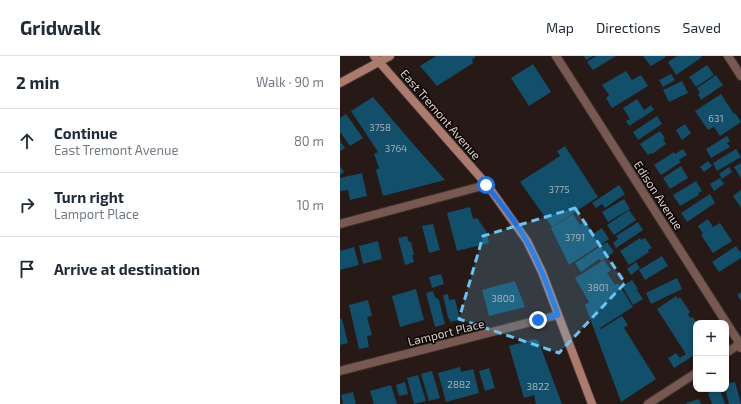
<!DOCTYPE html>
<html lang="en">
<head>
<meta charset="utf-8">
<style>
	body { margin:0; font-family:"Exo 2",sans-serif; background:#f2f2f3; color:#1f2937 }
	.controls { position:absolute; right:12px; bottom:12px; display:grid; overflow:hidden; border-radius:8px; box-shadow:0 2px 6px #0003 }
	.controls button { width:36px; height:36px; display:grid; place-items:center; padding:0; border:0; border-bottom:1px solid #e0e1e3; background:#fff; color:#1f2937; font:20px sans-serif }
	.stop { position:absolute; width:12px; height:12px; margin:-9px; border:3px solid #1a73e8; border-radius:50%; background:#fff }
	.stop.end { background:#1a73e8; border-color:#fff; box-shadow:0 1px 4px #0008 }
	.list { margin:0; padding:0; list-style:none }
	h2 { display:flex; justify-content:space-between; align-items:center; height:52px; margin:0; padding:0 16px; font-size:17px }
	h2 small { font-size:13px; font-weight:400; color:#747a83 }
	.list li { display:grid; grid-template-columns:26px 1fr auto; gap:12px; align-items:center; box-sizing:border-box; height:64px; padding:0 16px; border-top:1px solid #e0e1e3 }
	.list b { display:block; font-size:15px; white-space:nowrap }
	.list p { margin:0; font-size:13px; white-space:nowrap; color:#747a83 }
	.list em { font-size:13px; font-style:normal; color:#747a83 }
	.icon { flex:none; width:22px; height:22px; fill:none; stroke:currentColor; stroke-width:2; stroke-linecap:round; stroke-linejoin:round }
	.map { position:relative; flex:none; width:401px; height:348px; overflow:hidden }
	header { display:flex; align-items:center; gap:24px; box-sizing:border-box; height:56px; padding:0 20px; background:#fff; border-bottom:1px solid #e0e1e3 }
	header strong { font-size:19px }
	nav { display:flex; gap:22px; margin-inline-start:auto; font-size:14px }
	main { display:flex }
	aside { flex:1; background:#fff }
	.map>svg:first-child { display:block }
	.building { fill:#114f6b }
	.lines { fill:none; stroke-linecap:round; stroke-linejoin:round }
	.street-casing { stroke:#403330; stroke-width:10 }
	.secondary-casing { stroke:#403330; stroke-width:10 }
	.street { stroke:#785951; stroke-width:8 }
	.secondary { stroke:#ac7b6e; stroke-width:8 }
	.route { stroke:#1a73e8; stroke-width:5 }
	.marked { fill:#6ac3f1; fill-opacity:0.2; stroke:#6ac3f1; stroke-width:3; stroke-dasharray:8 5; stroke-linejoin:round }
	.labels { text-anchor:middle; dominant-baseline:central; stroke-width:3; stroke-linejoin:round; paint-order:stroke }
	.number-label { font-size:10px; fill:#a8b0b5 }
	.street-label { font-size:12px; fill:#dbd1ce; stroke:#0c0605 }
</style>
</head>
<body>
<header>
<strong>Gridwalk</strong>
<nav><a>Map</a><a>Directions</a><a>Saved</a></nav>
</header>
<main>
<aside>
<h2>2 min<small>Walk · 90 m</small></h2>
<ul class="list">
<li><svg class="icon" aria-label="ahead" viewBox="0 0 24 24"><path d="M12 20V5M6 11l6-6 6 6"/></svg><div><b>Continue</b><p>East Tremont Avenue</p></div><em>80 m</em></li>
<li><svg class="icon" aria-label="right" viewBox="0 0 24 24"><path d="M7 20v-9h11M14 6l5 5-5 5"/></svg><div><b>Turn right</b><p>Lamport Place</p></div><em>10 m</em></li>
<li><svg class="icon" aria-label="arrive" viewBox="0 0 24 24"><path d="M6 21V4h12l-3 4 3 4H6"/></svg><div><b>Arrive at destination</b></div></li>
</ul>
</aside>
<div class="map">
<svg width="401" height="348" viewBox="0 0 401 348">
	<rect width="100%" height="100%" fill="#271916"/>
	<!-- building -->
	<g class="building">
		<polygon points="96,0 136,0 132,4 133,7 97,30 80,10"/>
		<polygon points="244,0 253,0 246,4"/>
		<polygon points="256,0 276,0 253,14 247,6"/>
		<polygon points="303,0 325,0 326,1 311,10"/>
		<polygon points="337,0 361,0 362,1 336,19 328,6"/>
		<polygon points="193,8 211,36 189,50 171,22"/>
		<polygon points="367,9 374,19 356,31 349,21"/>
		<polygon points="286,15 292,24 301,19 308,30 272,52 266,42 269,39 262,29"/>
		<polygon points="331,18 335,24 323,31 319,24"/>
		<polygon points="376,19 383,29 361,44 358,38 360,37 357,32"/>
		<polygon points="342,25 348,37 329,46 323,34"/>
		<polygon points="381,38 394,58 395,57 401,66 380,80 374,71 368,74 355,55"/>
		<polygon points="33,41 74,89 105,124 43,140 36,114 39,112 34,98 38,96 11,55"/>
		<polygon points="297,43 304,54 311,49 314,54 289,70 286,65 290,63 283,52"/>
		<polygon points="6,58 23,82 10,90 0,76 0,62"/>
		<polygon points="317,60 322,68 298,84 293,76"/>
		<polygon points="345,68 351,77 342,84 336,74"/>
		<polygon points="320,75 325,82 323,83 326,88 312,98 311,97 308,99 300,88"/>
		<polygon points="387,80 390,85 387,87 390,91 371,102 366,93"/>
		<polygon points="0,85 5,92 0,95"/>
		<polygon points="225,90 258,141 212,171 180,126 220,100 217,95"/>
		<polygon points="343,93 347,99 339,104 341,106 321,119 314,109 334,96 335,98"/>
		<polygon points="396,93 401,101 377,115 373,107"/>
		<polygon points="368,105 372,110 364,116 360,111"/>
		<polygon points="401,107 401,122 394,111"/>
		<polygon points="0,110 4,116 0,119"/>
		<polygon points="341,110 348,122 330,133 323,122"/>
		<polygon points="389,111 392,116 382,123 379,118"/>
		<polygon points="22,117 27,140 10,144 8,134 0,135 0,122"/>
		<polygon points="380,122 384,128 374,135 370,128"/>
		<polygon points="356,125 362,135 358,137 359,139 340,150 333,139"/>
		<polygon points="279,129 285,138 265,152 262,148 256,152 252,147"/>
		<polygon points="401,134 401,152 393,140"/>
		<polygon points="370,138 375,147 347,166 341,157"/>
		<polygon points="284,143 290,153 268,166 262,156"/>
		<polygon points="130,151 133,163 137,162 146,175 149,187 117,195 107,157"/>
		<polygon points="289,154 296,164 274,179 267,169"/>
		<polygon points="233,158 240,169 246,165 253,178 262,172 269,183 229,209 211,172"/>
		<polygon points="368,163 373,171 380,167 392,185 373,197 361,179 363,178 358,170"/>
		<polygon points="298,166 303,174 276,192 273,187 278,183 276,180"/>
		<polygon points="93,168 100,194 89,197 82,170"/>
		<polygon points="67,180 69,186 71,186 74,199 72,199 74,206 65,209 58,182"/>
		<polygon points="300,182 301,184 305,182 312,192 308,194 309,196 289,209 280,195"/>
		<polygon points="38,185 42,203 23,208 19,190"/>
		<polygon points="267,186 274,196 261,205 259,203 241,216 235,207"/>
		<polygon points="396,190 401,197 401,202 379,216 372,206"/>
		<polygon points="14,191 19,209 0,214 0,195"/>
		<polygon points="322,200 328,210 305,224 299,214"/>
		<polygon points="264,204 271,214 267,217 275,229 278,227 293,251 260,272 261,273 282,260 288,269 284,272 316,323 281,346 245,249 249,246 235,222"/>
		<polygon points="296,206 300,212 291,219 287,213"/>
		<polygon points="101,218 104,228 92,232 89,221"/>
		<polygon points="337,222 342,233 311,248 306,237"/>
		<polygon points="292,224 298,233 293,236 297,234 303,243 293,249 282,230"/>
		<polygon points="175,225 185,251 149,260 142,234"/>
		<polygon points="76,233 84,264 60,271 52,240"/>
		<polygon points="93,235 95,241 99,244 105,268 95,271 86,237"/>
		<polygon points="401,236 401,245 397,239"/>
		<polygon points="108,238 109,244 115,243 120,264 110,266 109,262 108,262 103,239"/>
		<polygon points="336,240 338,243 340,241 350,256 348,258 350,262 353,261 357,267 356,298 334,312 328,302 336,297 340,302 346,298 317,253"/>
		<polygon points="28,244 32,260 27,261 32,279 27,280 29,291 19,293 9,249"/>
		<polygon points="0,263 2,263 8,287 0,289"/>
		<polygon points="194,283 198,284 222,348 196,348 194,339 184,342 169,290"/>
		<polygon points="120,311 121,316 133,313 139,337 106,346 98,317"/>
		<polygon points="149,312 155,332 145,335 139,315"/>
		<polygon points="92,315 100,342 89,345 81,318"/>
		<polygon points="78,319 86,345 74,348 67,322"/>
		<polygon points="65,326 68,338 59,340 56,329"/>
		<polygon points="395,326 401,348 389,348 385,333 386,328"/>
		<polygon points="51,329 57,348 34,348 30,335"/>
		<polygon points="380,333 385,348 372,348 368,337"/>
		<polygon points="13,336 16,348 3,348 1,339"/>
		<polygon points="359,343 361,348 347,348 346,347"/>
	</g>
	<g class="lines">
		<!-- street casing -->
		<g class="street-casing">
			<g id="street">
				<polyline points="216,0 400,288 401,292"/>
				<polyline points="388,0 401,20"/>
				<polyline points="0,168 146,129"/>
				<polyline points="386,297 401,287"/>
				<polyline points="0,315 218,259"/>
				<polyline points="308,348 356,317"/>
			</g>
		</g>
		<!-- secondary casing -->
		<g class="secondary-casing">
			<g id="secondary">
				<polyline points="34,0 148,130 187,185 202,216 252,348"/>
				<polyline points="0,27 50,0"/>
			</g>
		</g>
		<!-- street -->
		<use href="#street" class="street"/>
		<!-- secondary -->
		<use href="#secondary" class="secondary"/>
	</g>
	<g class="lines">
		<!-- route -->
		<path class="route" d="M146,129C160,146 175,165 186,184C200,208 209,234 218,259L198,264"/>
	</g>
	<!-- marked area -->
	<path class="marked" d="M235,152L285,227L219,297L119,263L143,180Z"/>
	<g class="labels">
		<!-- number labels -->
		<g class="number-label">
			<text x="376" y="62">631</text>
			<text x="40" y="71">3758</text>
			<text x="56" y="92">3764</text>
			<text x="219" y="133">3775</text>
			<text x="235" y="181">3791</text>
			<text x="258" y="231">3801</text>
			<text x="163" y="242">3800</text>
			<text x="119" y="328">2882</text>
			<text x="198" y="330">3822</text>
		</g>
		<!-- street labels -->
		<g class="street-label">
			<text transform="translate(101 58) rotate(49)">East Tremont Avenue</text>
			<text transform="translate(319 139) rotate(57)">Edison Avenue</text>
			<text transform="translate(106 276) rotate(-14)">Lamport Place</text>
		</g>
	</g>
</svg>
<div class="controls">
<button>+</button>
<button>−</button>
</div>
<div class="stop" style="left:146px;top:129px"></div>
<div class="stop end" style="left:198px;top:264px"></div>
</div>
</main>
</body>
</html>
